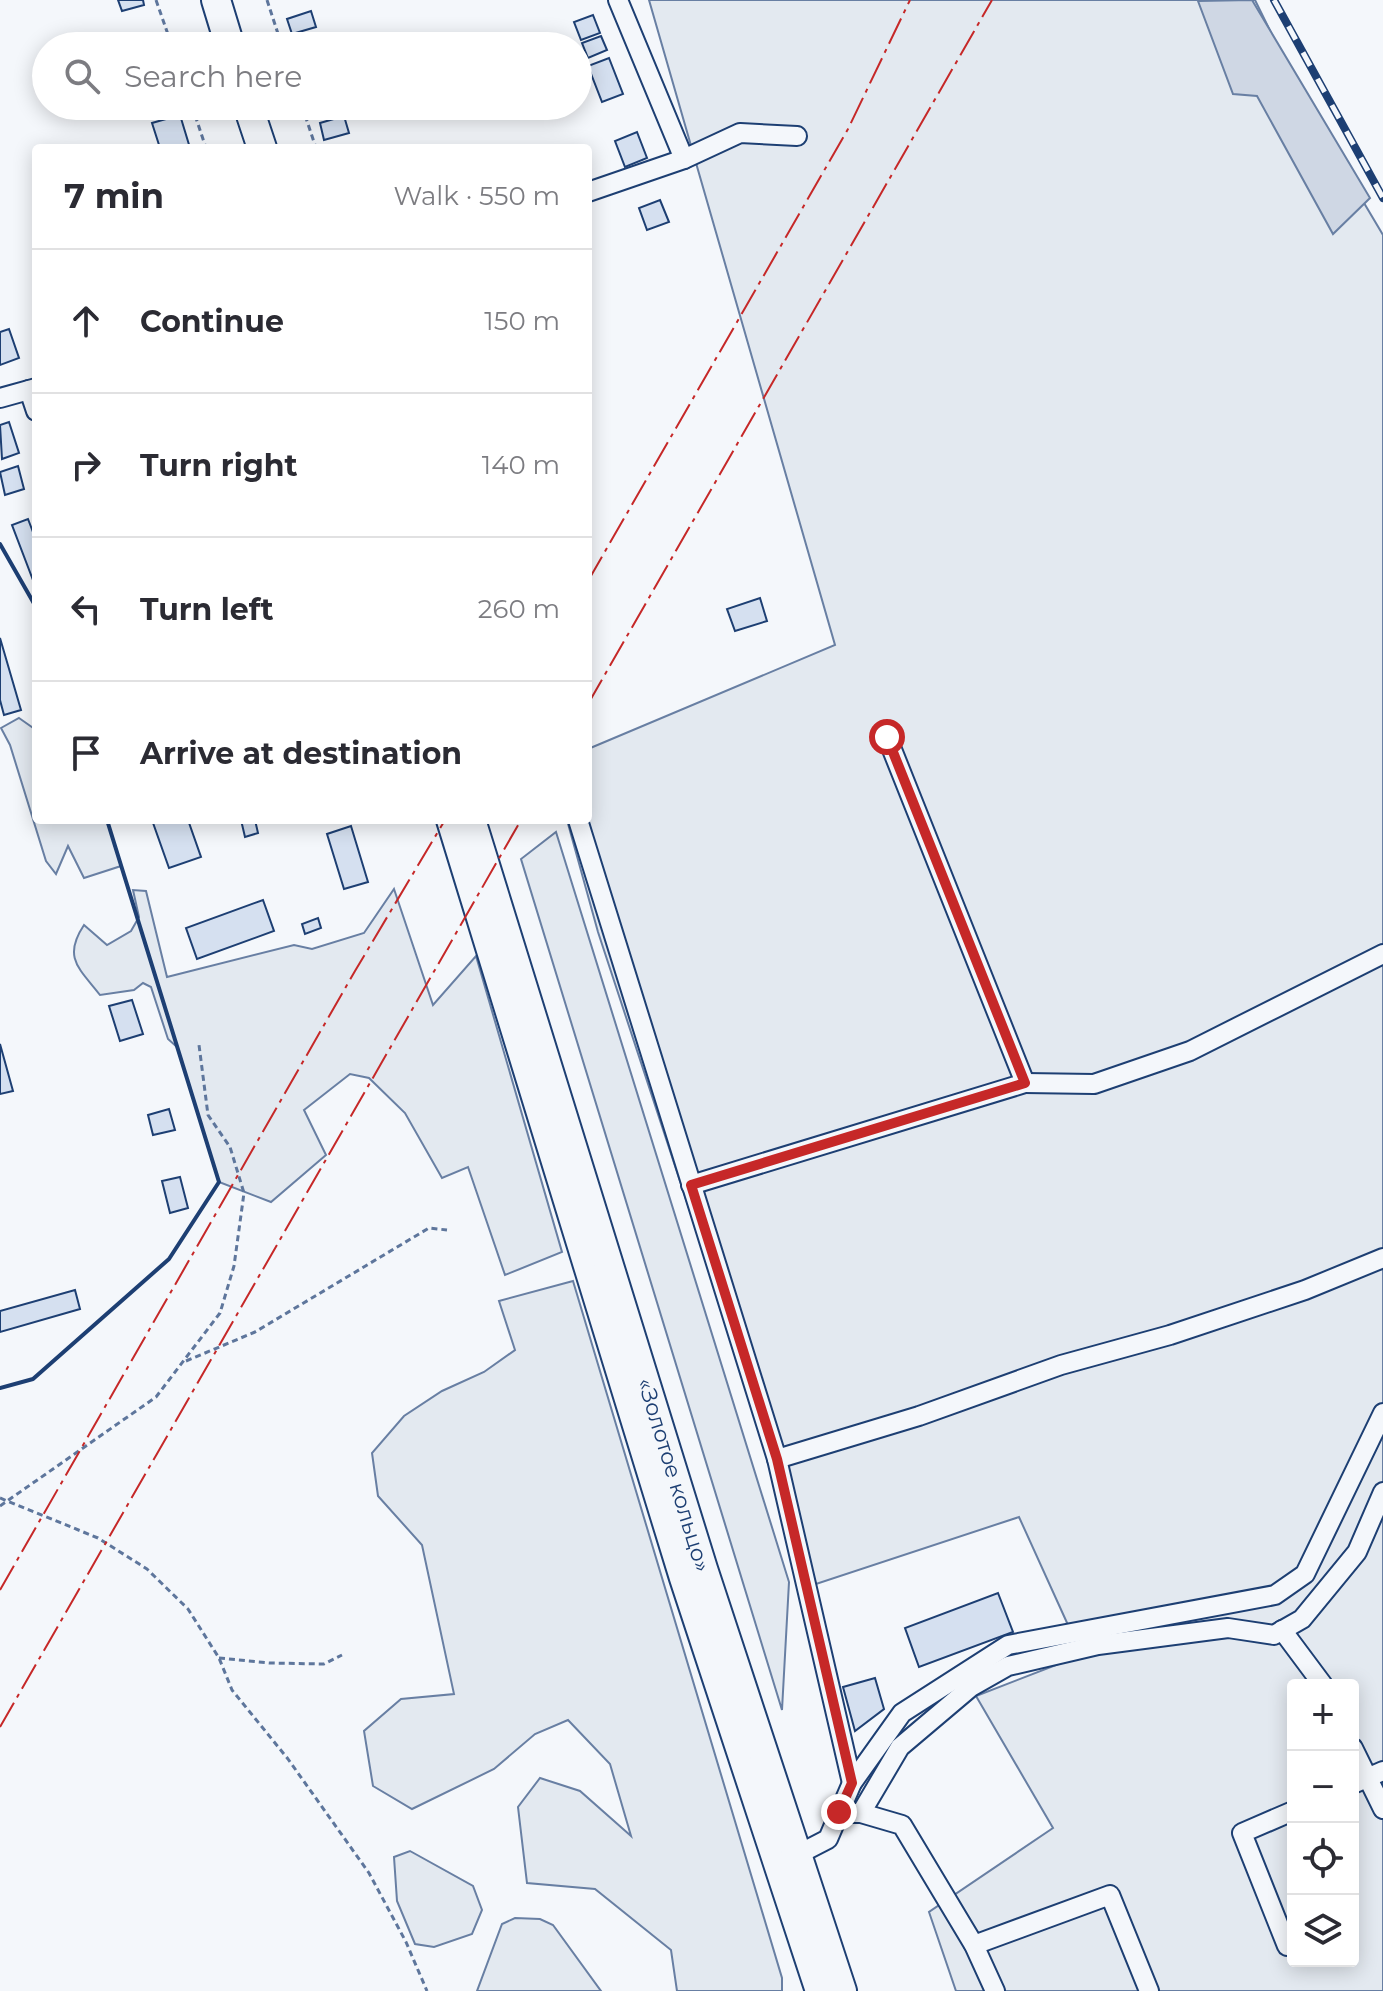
<!DOCTYPE html>
<html lang="en">
<head>
<meta charset="utf-8">
<style>
	body { margin:0; font-family:Montserrat,sans-serif; background:#f7f7f7; color:#2b2b33 }
	.controls { position:absolute; right:24px; bottom:24px; display:grid; overflow:hidden; border-radius:8px; box-shadow:0 4px 20px #0003 }
	.controls button { width:72px; height:72px; display:grid; place-items:center; padding:0; border:0; border-bottom:2px solid #e1e1e2; background:#fff; color:#2b2b33; font:40px sans-serif }
	.stop { position:absolute; width:24px; height:24px; margin:-18px; border:6px solid #c62828; border-radius:50%; background:#fff }
	.stop.end { background:#c62828; border-color:#fff; box-shadow:0 2px 8px #0008 }
	.list { margin:0; padding:0; list-style:none }
	h2 { display:flex; justify-content:space-between; align-items:center; height:104px; margin:0; padding:0 32px; font-size:34px }
	h2 small { font-size:26px; font-weight:400; color:#7c7c81 }
	.list li { display:grid; grid-template-columns:52px 1fr auto; gap:24px; align-items:center; box-sizing:border-box; height:144px; padding:0 32px; border-top:2px solid #e1e1e2 }
	.list b { display:block; font-size:30px; white-space:nowrap }
	.list em { font-size:26px; font-style:normal; color:#7c7c81 }
	.icon { flex:none; width:44px; height:44px; fill:none; stroke:currentColor; stroke-width:2; stroke-linecap:round; stroke-linejoin:round }
	.map { position:relative; flex:none; width:1383px; height:1991px; overflow:hidden }
	.search { position:absolute; background:#fff; box-shadow:0 4px 20px #0003; left:32px; top:32px; width:560px; height:88px; display:flex; align-items:center; gap:20px; box-sizing:border-box; padding:0 28px; border-radius:44px; color:#7c7c81; font-size:30px }
	.panel { position:absolute; background:#fff; box-shadow:0 4px 20px #0003; left:32px; top:144px; width:560px; height:680px; border-radius:8px }
	.map>svg:first-child { display:block }
	.green { fill:#e3e9f0; stroke:#687fa3; stroke-width:2; fill-rule:evenodd }
	.water { fill:#cfd7e4; stroke:#687fa3; stroke-width:2 }
	.building { fill:#d5e0f0; stroke:#1d3f73; stroke-width:2 }
	.lines { fill:none; stroke-linecap:round; stroke-linejoin:round }
	.minor-casing { stroke:#1d3f73; stroke-width:22 }
	.highway-casing { stroke:#1d3f73; stroke-width:32 }
	.path { stroke:#5e769c; stroke-width:3; stroke-dasharray:6 4; stroke-linecap:butt }
	.minor { stroke:#f4f7fb; stroke-width:18 }
	.highway { stroke:#f4f7fb; stroke-width:28 }
	.rail-casing { stroke:#1d3f73; stroke-width:8 }
	.rail { stroke:#f4f7fb; stroke-width:5; stroke-dasharray:15; stroke-linecap:butt }
	.wall { stroke:#1d3f73; stroke-width:4 }
	.power { stroke:#c62828; stroke-width:2; stroke-dasharray:28 6 4 6; stroke-linecap:butt }
	.route { stroke:#c62828; stroke-width:10 }
	.labels { text-anchor:middle; dominant-baseline:central; stroke-width:6; stroke-linejoin:round; paint-order:stroke }
	.street-label { font-size:22px; fill:#1d3f73; stroke:#f4f7fb }
</style>
</head>
<body>
<div class="map">
<svg width="1383" height="1991" viewBox="0 0 1383 1991">
	<rect width="100%" height="100%" fill="#f4f7fb"/>
	<!-- green -->
	<g class="green">
		<path d="M649,0H1255L1310,112L1383,235V1991H956L929,1912L1053,1828L976,1696L1069,1660L1073,1636L1019,1517L813,1585L598,932L567,820H588V749L835,645ZM1293,1685H1353V1961H1293Z"/>
		<polygon points="19,718 36,730 36,820 107,820 121,866 84,878 68,846 56,874 46,861 10,745 1,728"/>
		<polygon points="556,832 789,1582 782,1710 521,859"/>
		<path d="M394,889L433,1005L476,956L562,1252L505,1275L468,1167L442,1178L405,1113L369,1078L350,1074L304,1110L326,1155L271,1202L219,1182L177,1047L168,1039L151,987L143,983L134,990L100,995C80,969 62,958 84,925L107,945L131,931L139,917L133,890L146,891L167,977L294,945L312,949L364,933Z"/>
		<polygon points="573,1281 782,1978 782,1991 677,1991 671,1950 595,1889 527,1883 518,1807 540,1778 580,1791 631,1836 610,1764 568,1720 535,1734 494,1769 412,1809 373,1786 364,1731 401,1699 454,1694 422,1545 378,1496 372,1453 404,1416 442,1391 484,1372 515,1350 499,1301"/>
		<polygon points="410,1851 473,1886 482,1910 472,1934 434,1947 415,1944 397,1901 394,1857"/>
		<polygon points="515,1918 540,1919 553,1925 601,1991 477,1991 502,1924"/>
	</g>
	<!-- water -->
	<polygon class="water" points="1252,0 1370,198 1333,234 1257,96 1233,94 1198,1"/>
	<!-- building -->
	<g class="building">
		<polygon points="118,0 143,0 144,5 122,11"/>
		<polygon points="311,11 316,27 292,34 287,19"/>
		<polygon points="593,15 600,33 581,40 574,22"/>
		<polygon points="155,35 159,46 127,46"/>
		<polygon points="601,36 607,50 588,58 582,43"/>
		<polygon points="609,58 623,94 602,102 588,66"/>
		<polygon points="138,106 174,106 141,117"/>
		<polygon points="180,115 190,148 160,148 152,123"/>
		<polygon points="344,116 349,133 324,140 320,123"/>
		<polygon points="637,132 647,158 625,167 615,141"/>
		<polygon points="660,200 669,222 647,230 639,208"/>
		<polygon points="9,329 19,358 0,365 0,332"/>
		<polygon points="9,422 19,453 2,459 0,425"/>
		<polygon points="18,466 24,489 5,495 0,472"/>
		<polygon points="28,519 36,540 36,588 12,525"/>
		<polygon points="760,598 767,621 735,631 727,609"/>
		<polygon points="0,638 21,710 4,715 0,700"/>
		<polygon points="152,820 188,820 201,857 169,868"/>
		<polygon points="241,820 255,820 258,833 245,837"/>
		<polygon points="351,826 368,882 344,889 327,834"/>
		<polygon points="263,900 274,931 197,959 186,928"/>
		<polygon points="318,918 321,928 305,934 302,924"/>
		<polygon points="132,1000 143,1034 120,1041 109,1006"/>
		<polygon points="0,1044 13,1091 0,1094"/>
		<polygon points="169,1109 175,1130 153,1135 148,1115"/>
		<polygon points="180,1177 188,1208 170,1213 162,1181"/>
		<polygon points="75,1290 80,1309 0,1332 0,1311"/>
		<polygon points="998,1593 1013,1632 919,1667 905,1628"/>
		<polygon points="875,1678 884,1709 855,1731 843,1687"/>
	</g>
	<g class="lines">
		<!-- minor casing -->
		<g class="minor-casing">
			<g id="minor">
				<polyline points="618,0 684,159"/>
				<polyline points="588,192 684,159 740,133 797,136"/>
				<polyline points="29,390 36,411"/>
				<polyline points="0,398 36,388"/>
				<polyline points="578,820 777,1459 852,1783"/>
				<polyline points="1025,1083 1094,1084 1190,1051 1383,954"/>
				<polyline points="691,1185 1025,1083 887,737"/>
				<polyline points="777,1459 919,1416 1061,1365 1170,1335 1305,1290 1383,1258"/>
				<polyline points="1282,1630 1323,1685"/>
				<polyline points="1353,1748 1383,1809"/>
				<polyline points="1353,1784 1383,1771"/>
				<polyline points="850,1813 861,1813 902,1825 974,1945 995,1991"/>
				<polyline points="861,1813 900,1747 971,1687 1008,1666 1098,1645 1228,1628 1274,1635 1302,1619 1357,1552 1383,1492"/>
				<polyline points="797,1855 828,1839 852,1783 902,1713 1008,1645 1275,1595 1305,1574 1383,1413"/>
				<polyline points="974,1945 1110,1895 1149,1991"/>
				<polyline points="1287,1946 1242,1833 1293,1811"/>
			</g>
		</g>
		<!-- highway casing -->
		<g class="highway-casing">
			<g id="highway">
				<polyline points="216,0 230,46"/>
				<polyline points="248,106 262,148"/>
				<polyline points="451,820 684,1578 820,1991"/>
				<polyline points="471,820 703,1569 842,1991"/>
			</g>
		</g>
		<!-- path -->
		<g class="path">
			<polyline points="156,0 172,46"/>
			<polyline points="267,0 282,46"/>
			<polyline points="192,106 206,148"/>
			<polyline points="302,106 316,148"/>
			<polyline points="186,1361 255,1332 429,1228 447,1230"/>
			<polyline points="0,1498 98,1538 147,1569 188,1609 219,1658 232,1690 288,1759 369,1873 406,1942 427,1991"/>
			<polyline points="0,1506 156,1397 220,1313 234,1266 244,1193 230,1147 208,1115 199,1045"/>
			<polyline points="219,1658 269,1663 324,1664 342,1655"/>
		</g>
		<!-- minor -->
		<use href="#minor" class="minor"/>
		<!-- highway -->
		<use href="#highway" class="highway"/>
		<!-- rail casing -->
		<g class="rail-casing">
			<polyline id="rail" points="1274,0 1383,198"/>
		</g>
		<!-- rail -->
		<use href="#rail" class="rail"/>
		<!-- wall -->
		<g class="wall">
			<polyline points="0,544 36,607"/>
			<polyline points="0,1388 33,1379 169,1259 219,1182 107,820"/>
		</g>
		<!-- power -->
		<g class="power">
			<polyline points="588,581 848,129 910,0"/>
			<polyline points="588,704 992,0"/>
			<polyline points="0,1590 355,971 445,820"/>
			<polyline points="0,1727 521,820"/>
		</g>
	</g>
	<g class="lines">
		<!-- route -->
		<polyline class="route" points="839,1812 852,1783 777,1459 691,1185 1025,1083 887,737"/>
	</g>
	<g class="labels">
		<!-- street labels -->
		<g class="street-label">
			<text transform="translate(674 1475) rotate(73)">«Золотое кольцо»</text>
		</g>
	</g>
</svg>
<div class="controls">
<button>+</button>
<button>−</button>
<button><svg class="icon" aria-label="locate" viewBox="0 0 24 24"><circle cx="12" cy="12" r="6"/><path d="M12 2v4M12 18v4M2 12h4M18 12h4"/></svg></button>
<button><svg class="icon" aria-label="layers" viewBox="0 0 24 24"><path d="M12 4l9 5-9 5-9-5zM3 14l9 5 9-5"/></svg></button>
</div>
<div class="stop" style="left:887px;top:737px"></div>
<div class="stop end" style="left:839px;top:1812px"></div>
<div class="search"><svg class="icon" aria-label="search" viewBox="0 0 24 24"><circle cx="10" cy="10" r="6"/><path d="M15 15l6 6"/></svg>Search here</div>
<section class="panel">
<h2>7 min<small>Walk · 550 m</small></h2>
<ul class="list">
<li><svg class="icon" aria-label="ahead" viewBox="0 0 24 24"><path d="M12 20V5M6 11l6-6 6 6"/></svg><div><b>Continue</b></div><em>150 m</em></li>
<li><svg class="icon" aria-label="right" viewBox="0 0 24 24"><path d="M7 20v-9h11M14 6l5 5-5 5"/></svg><div><b>Turn right</b></div><em>140 m</em></li>
<li><svg class="icon" aria-label="left" viewBox="0 0 24 24"><path d="M17 20v-9H6M10 6l-5 5 5 5"/></svg><div><b>Turn left</b></div><em>260 m</em></li>
<li><svg class="icon" aria-label="arrive" viewBox="0 0 24 24"><path d="M6 21V4h12l-3 4 3 4H6"/></svg><div><b>Arrive at destination</b></div></li>
</ul>
</section>
</div>
</body>
</html>
